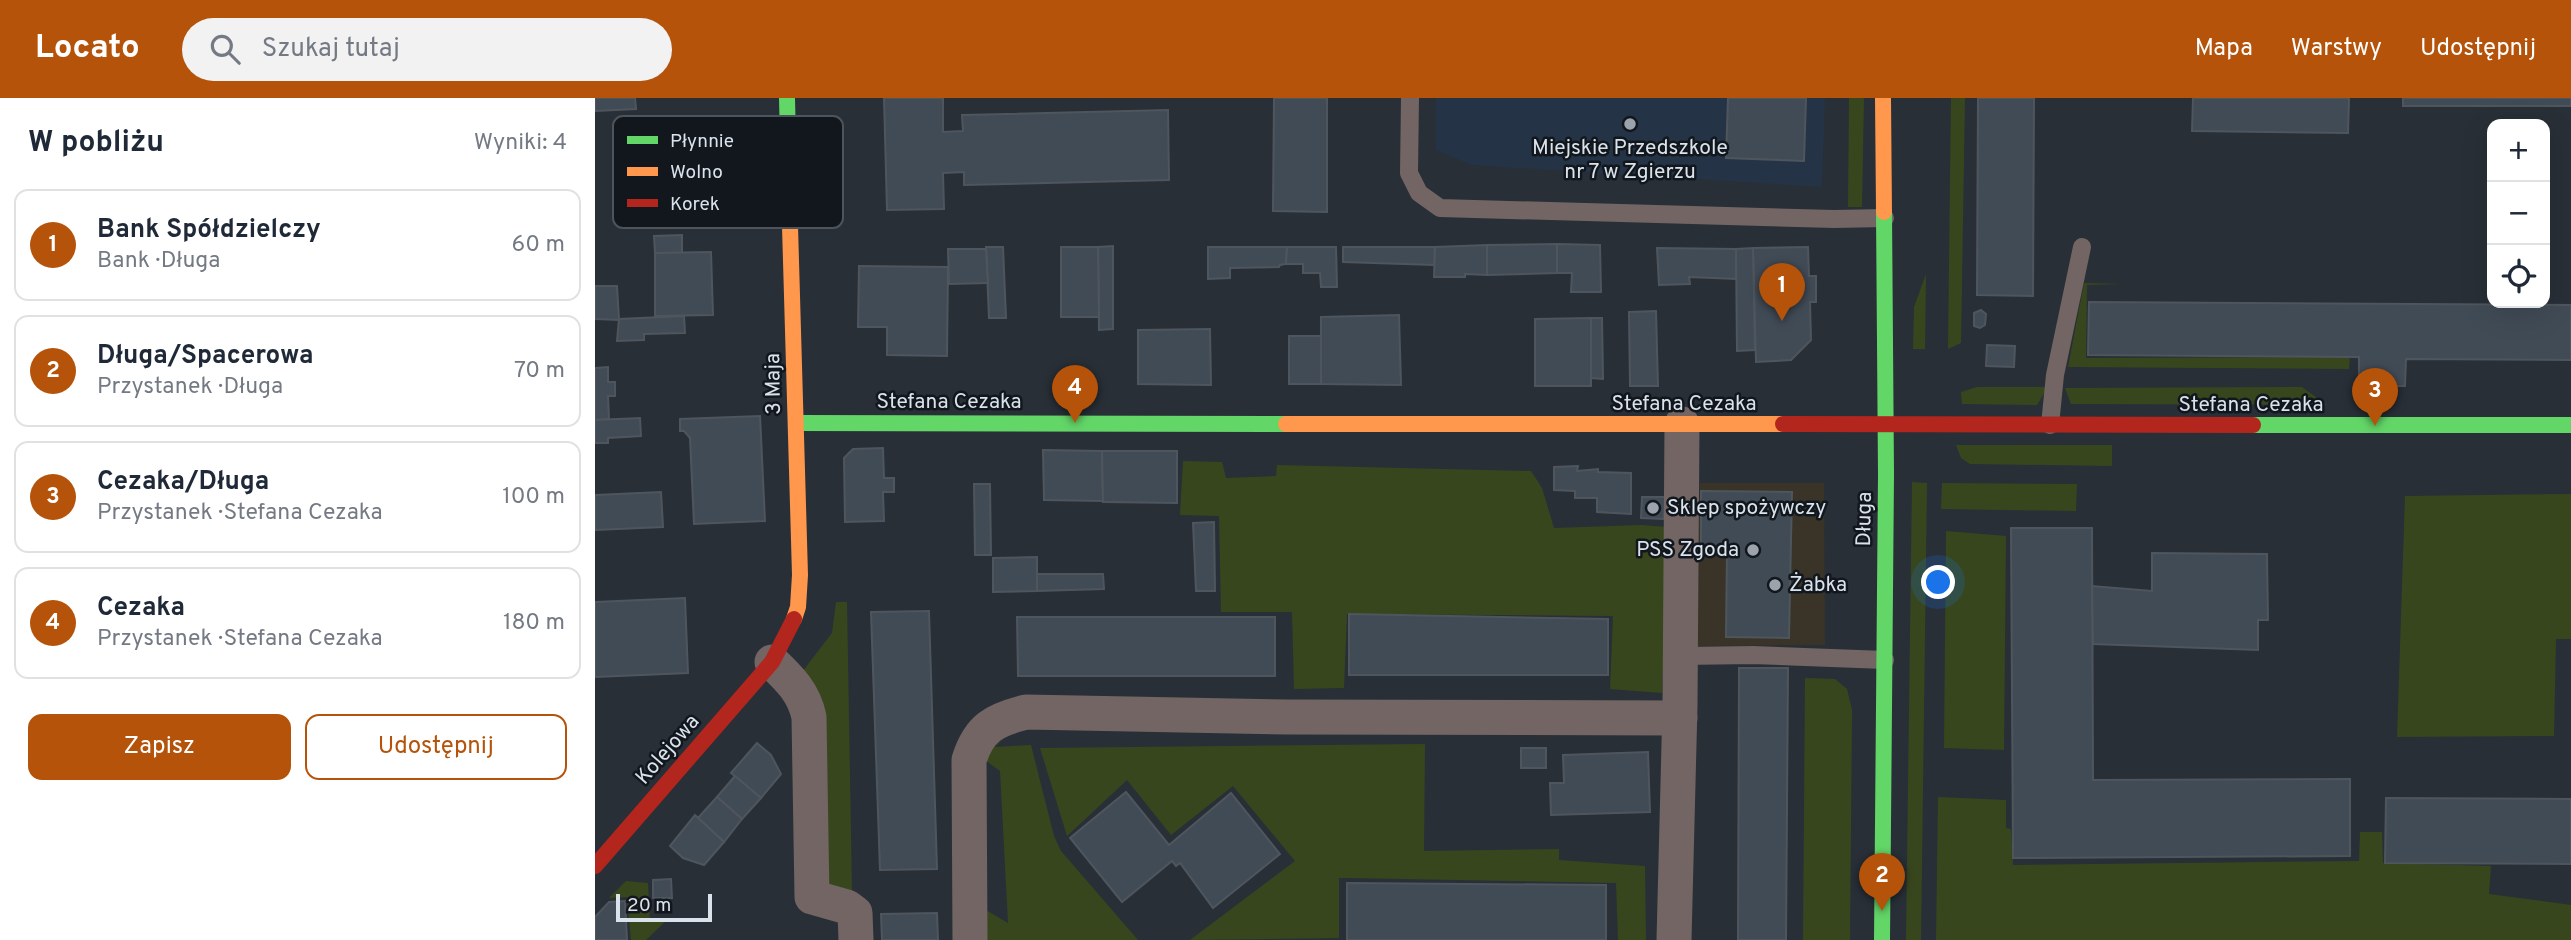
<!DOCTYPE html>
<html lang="pl">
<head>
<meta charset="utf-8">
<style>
	body { margin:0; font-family:Overpass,sans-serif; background:#f2f2f3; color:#1f2937 }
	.controls { position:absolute; right:21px; top:21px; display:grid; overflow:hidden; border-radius:14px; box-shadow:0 7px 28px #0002 }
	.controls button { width:63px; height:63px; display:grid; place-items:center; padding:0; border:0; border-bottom:2px solid #e0e1e3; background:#fff; color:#1f2937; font:35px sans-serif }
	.scale { position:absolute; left:21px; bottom:18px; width:96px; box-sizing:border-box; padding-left:7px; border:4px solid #dae2eb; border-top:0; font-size:19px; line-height:24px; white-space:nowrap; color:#dae2eb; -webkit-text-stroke:5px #11171d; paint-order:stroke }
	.you { position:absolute; left:1344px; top:485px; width:24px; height:24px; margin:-18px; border:5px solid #fff; border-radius:50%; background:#1a73e8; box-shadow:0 0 0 10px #1a73e833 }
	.badge { display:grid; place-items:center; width:46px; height:46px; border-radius:50%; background:#b45309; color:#fff; font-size:23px; font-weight:700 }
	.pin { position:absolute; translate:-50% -58px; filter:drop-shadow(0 2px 4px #0008) }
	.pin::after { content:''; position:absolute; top:37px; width:24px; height:21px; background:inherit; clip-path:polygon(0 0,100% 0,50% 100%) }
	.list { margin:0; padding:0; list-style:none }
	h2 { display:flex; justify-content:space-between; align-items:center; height:91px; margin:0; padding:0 28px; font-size:30px }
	h2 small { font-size:23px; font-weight:400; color:#747a83 }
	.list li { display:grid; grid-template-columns:46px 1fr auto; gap:21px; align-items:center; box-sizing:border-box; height:112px; margin:0 14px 14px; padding:0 14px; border:2px solid #e0e1e3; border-radius:14px }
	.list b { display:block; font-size:26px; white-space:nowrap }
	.list p { margin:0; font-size:23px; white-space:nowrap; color:#747a83 }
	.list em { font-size:23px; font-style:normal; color:#747a83 }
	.actions { display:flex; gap:14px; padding:21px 28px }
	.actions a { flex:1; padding:16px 0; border:2px solid #b45309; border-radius:14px; text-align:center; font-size:24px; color:#b45309 }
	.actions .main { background:#b45309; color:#fff }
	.icon { flex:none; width:38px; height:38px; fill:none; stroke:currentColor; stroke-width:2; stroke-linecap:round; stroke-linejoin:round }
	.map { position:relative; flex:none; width:1976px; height:842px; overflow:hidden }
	header { display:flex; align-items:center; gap:42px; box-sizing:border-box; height:98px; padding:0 35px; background:#b45309; color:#fff }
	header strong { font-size:33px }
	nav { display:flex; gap:38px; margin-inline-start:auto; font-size:24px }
	.search { width:490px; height:63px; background:#f2f2f3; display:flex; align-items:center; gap:18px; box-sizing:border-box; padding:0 24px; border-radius:38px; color:#747a83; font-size:26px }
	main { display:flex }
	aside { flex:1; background:#fff }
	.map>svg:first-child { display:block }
	.commercial { fill:#393427 }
	.built { fill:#243446 }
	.green { fill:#38461e }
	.building { fill:#414b56; stroke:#4f555c; stroke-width:2 }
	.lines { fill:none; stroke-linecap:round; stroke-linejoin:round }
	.lane { stroke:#726564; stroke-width:18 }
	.street { stroke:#726564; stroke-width:35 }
	.fast { stroke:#63d668; stroke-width:16 }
	.slow { stroke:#ff974d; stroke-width:16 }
	.jam { stroke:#b3261e; stroke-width:16 }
	.poi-dot { fill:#9ca3ac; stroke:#11171d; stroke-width:2.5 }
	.labels { text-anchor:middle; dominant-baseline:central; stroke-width:5; stroke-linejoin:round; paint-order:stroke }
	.poi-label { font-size:21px; fill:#dae2eb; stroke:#11171d; text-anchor:start }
	.street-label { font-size:21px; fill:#dae2eb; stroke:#11171d }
	.key { fill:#11171d; stroke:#4d545b; stroke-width:2 }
	.key-label { font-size:19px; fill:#dae2eb }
</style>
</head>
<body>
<header>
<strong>Locato</strong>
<div class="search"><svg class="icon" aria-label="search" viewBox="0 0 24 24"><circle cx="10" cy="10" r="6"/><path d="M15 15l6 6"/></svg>Szukaj tutaj</div>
<nav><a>Mapa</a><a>Warstwy</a><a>Udostępnij</a></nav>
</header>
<main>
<aside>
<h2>W pobliżu<small>Wyniki: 4</small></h2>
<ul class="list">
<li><span class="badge">1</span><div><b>Bank Spółdzielczy</b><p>Bank · Długa</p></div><em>60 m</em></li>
<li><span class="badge">2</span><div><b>Długa/Spacerowa</b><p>Przystanek · Długa</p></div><em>70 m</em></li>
<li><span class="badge">3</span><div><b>Cezaka/Długa</b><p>Przystanek · Stefana Cezaka</p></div><em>100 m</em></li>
<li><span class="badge">4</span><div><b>Cezaka</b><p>Przystanek · Stefana Cezaka</p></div><em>180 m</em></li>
</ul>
<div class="actions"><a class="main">Zapisz</a><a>Udostępnij</a></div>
</aside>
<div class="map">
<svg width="1976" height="842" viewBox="0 0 1976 842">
	<rect width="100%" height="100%" fill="#282f37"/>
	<!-- commercial -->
	<polygon class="commercial" points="1105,385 1229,385 1230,547 1100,548"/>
	<!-- built -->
	<polygon class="built" points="841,0 1230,0 1227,89 876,67 841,52"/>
	<!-- green -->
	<g class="green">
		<polygon points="1254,0 1269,0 1267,109 1253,109"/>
		<polygon points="1356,0 1370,0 1366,245 1353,251"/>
		<polygon points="1331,176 1330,251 1318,251 1319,209"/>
		<polygon points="1489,185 1529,186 1492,187 1491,260 1731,259 1732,257 1755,257 1754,271 1473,269"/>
		<polygon points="1382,289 1453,289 1442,307 1367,306 1366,294"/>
		<polygon points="1707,289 1732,307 1476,306 1470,290"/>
		<polygon points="1361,347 1517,347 1517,368 1375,366 1366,360"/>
		<polygon points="588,363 627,364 631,380 681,378 682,367 936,373 947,390 959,430 1046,427 1073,429 1067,595 1015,591 1018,518 752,516 749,590 699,591 697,514 626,514 624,418 585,417"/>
		<polygon points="1317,384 1332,385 1326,842 1311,842"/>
		<polygon points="1347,385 1482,386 1481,413 1346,411"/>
		<polygon points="1976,396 1976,541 1961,541 1959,638 1802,639 1810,398"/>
		<polygon points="1351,433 1411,438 1409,652 1349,650"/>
		<polygon points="241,504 252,504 257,794 231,786 204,578 237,535"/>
		<polygon points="1210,580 1240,581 1252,591 1257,612 1255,842 1208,842"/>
		<polygon points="423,626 400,649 436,647 459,738 466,753 543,842 391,842 389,811 413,825 405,673 387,660"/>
		<polygon points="830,646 829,753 964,751 964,762 1050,768 1051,842 1023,842 1021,785 752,780 744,780 744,840 595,842 700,763 638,688 576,737 532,682 472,738 445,650"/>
		<polygon points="1343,699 1411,702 1411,730 1416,731 1418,767 1764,763 1765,734 1787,734 1788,765 1896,768 1894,796 1976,807 1976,842 1341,842"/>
		<polygon points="31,783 53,785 55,824 74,820 51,842 36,842 32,799 14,800"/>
	</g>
	<!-- building -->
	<g class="building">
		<polygon points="0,0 40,0 41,11 0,13"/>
		<polygon points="289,0 348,0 348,34 368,33 367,17 573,12 574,82 369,87 369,74 348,75 349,111 292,112"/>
		<polygon points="679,0 732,0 732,114 678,113"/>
		<polygon points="1133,0 1211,0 1209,63 1131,60"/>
		<polygon points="1383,0 1439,0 1438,198 1382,197"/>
		<polygon points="1598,0 1754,0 1753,35 1597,33"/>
		<rect x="1808" y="0" width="168" height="8"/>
		<polygon points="87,137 87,155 60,155 59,138"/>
		<polygon points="962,146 1005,147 1006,194 976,194 977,175 962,175"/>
		<polygon points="962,146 962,175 892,177 892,147"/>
		<polygon points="892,147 892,177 870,176 870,179 839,179 840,149"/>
		<polygon points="518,148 518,231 504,232 503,149"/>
		<polygon points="391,149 408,149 411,220 394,220"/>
		<polygon points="466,149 503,149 504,219 466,219"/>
		<polygon points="613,149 692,149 691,166 685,167 684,169 635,170 635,180 613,181"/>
		<polygon points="692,149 741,149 742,189 726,189 725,175 708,175 708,166 691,166"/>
		<polygon points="748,149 840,149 839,167 748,164"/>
		<polygon points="1213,149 1214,178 1221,178 1221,204 1215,204 1216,242 1196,262 1161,264 1158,150"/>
		<polygon points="1062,150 1141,151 1141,181 1094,179 1095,186 1064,187"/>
		<polygon points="1158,150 1160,252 1142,253 1141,151"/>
		<polygon points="353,151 391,151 393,185 354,186"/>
		<polygon points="116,154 118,217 60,218 60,155"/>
		<polygon points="264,168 353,169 352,258 292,257 292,229 263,229"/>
		<polygon points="0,188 22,188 24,222 0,221"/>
		<polygon points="1494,204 1976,207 1976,262 1811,261 1810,288 1764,288 1764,259 1493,257"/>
		<polygon points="1386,212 1391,216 1390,227 1385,230 1379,228 1379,215"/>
		<polygon points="1061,213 1063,288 1035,288 1034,214"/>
		<polygon points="804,217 806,287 726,286 726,219"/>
		<polygon points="89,218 90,235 49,236 49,242 22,243 24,221"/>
		<polygon points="996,220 996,288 940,288 940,221"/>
		<polygon points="996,220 1007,220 1008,281 996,280"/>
		<polygon points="615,231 616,287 543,286 543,232"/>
		<rect x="694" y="238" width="32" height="48"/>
		<polygon points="1392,247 1420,248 1419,269 1391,268"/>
		<polygon points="13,269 13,284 20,284 20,298 13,298 14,321 0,322 0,270"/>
		<polygon points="165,318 170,423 99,426 95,340 89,333 85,333 85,321"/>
		<polygon points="45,320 46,338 13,340 13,345 0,345 0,322"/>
		<polygon points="288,350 289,380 299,380 299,394 288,394 289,423 250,424 249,360 258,351"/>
		<polygon points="448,352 507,353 508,403 449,402"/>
		<polygon points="507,353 582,353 582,405 508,404"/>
		<polygon points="983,368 982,373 1003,371 1003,374 1036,375 1036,416 1002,414 1002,400 980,400 980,393 959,392 959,369"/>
		<polygon points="379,386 395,386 396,457 380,457"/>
		<polygon points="1106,393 1197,394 1194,540 1131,539 1132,453 1106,453"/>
		<polygon points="66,394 68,429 0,432 0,397"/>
		<polygon points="1047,399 1070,399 1069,421 1046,420"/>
		<polygon points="619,424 620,493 601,493 598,425"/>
		<polygon points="1416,430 1497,430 1498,682 1755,681 1755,758 1418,760"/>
		<polygon points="1557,455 1672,456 1673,522 1663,522 1663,552 1498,546 1497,488 1557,493"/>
		<polygon points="442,459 442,493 398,494 398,460"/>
		<polygon points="442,476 508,476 509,491 442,493"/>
		<polygon points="90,500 93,575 0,579 0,504"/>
		<polygon points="334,513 342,771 285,772 276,514"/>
		<polygon points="754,516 1013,521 1013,577 754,577"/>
		<polygon points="422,519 680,519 680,578 423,578"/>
		<polygon points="1144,570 1193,570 1191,842 1143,842"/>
		<polygon points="162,645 176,657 186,676 166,700 136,675"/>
		<rect x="926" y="650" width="25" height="20"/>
		<polygon points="1053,654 1055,714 956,717 955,685 969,685 968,657"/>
		<polygon points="140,678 166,700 147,721 122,699"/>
		<polygon points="531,694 574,747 636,695 685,756 618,810 585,765 581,768 577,763 527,804 475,740"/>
		<polygon points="122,699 147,721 129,744 103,720"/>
		<polygon points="1791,700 1976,701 1976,766 1790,765"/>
		<polygon points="100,717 129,744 109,767 88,760 75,748"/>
		<polygon points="76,781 77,800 58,800 58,782"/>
		<polygon points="752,785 1011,787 1011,842 752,842"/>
		<polygon points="30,803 32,842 0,842 0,819 14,804"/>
		<polygon points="342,815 343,842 287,842 286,816"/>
	</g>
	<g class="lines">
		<!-- lane -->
		<g class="lane">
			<polyline points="815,0 814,75 824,95 845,110 1239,121 1290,120"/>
			<polyline points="1455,327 1460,277 1487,149"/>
			<polyline points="1085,558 1158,557 1290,562"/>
		</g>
		<!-- street -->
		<g class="street">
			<path d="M177,564C195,581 209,595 214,619L217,799L252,809L260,815L261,842"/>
			<path d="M375,842L374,662C384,630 399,622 431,614L692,619L1085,620"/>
			<polyline points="1079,842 1085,607 1087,326"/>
		</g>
		<!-- fast -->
		<g class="fast">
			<polyline points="192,0 195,128"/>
			<polyline points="201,325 691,326"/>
			<polyline points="1658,327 1976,327"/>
			<polyline points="1287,842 1291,376 1289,114"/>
		</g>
		<!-- slow -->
		<g class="slow">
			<polyline points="1288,0 1289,114"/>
			<polyline points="195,128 205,477 203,509 199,521"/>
			<polyline points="691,326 1188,326"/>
		</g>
		<!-- jam -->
		<g class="jam">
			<polyline points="1188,326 1658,327"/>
			<polyline points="0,768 177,564 199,521"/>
		</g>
	</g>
	<!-- markers -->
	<g class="poi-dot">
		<circle cx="1035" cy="26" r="7"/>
		<circle cx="1058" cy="410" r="7"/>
		<circle cx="1158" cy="452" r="7"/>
		<circle cx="1180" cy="487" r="7"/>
	</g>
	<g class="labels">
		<!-- poi labels -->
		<g class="poi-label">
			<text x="1035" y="50" text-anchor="middle">Miejskie Przedszkole<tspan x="1035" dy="24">nr 7 w Zgierzu</tspan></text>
			<text x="1072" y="410">Sklep spożywczy</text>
			<text x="1144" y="452" text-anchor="end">PSS Zgoda</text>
			<text x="1194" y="487">Żabka</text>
		</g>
		<!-- street labels -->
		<g class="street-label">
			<text transform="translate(179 286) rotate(-91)">3 Maja</text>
			<text x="354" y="304">Stefana Cezaka</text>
			<text x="1089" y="306">Stefana Cezaka</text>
			<text x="1656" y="307">Stefana Cezaka</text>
			<text transform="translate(1270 421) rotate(-89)">Długa</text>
			<text transform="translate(73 652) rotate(-49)">Kolejowa</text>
		</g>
	</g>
	<!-- legend -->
	<rect x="18" y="18" width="230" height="112" rx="10" class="key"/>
	<rect x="32" y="38" width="31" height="8" fill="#63d668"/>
	<rect x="32" y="69" width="31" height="9" fill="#ff974d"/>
	<rect x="32" y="101" width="31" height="8" fill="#b3261e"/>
	<g class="key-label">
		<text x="75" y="49">Płynnie</text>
		<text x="75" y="80">Wolno</text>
		<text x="75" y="112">Korek</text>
	</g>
</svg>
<div class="controls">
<button>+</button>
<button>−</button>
<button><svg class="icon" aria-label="locate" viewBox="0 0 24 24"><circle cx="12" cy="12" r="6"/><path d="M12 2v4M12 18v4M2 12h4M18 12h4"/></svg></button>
</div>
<div class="scale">20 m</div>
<div class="you"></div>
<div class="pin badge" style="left:1187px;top:223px">1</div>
<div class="pin badge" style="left:1287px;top:813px">2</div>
<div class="pin badge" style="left:1780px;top:328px">3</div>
<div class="pin badge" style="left:480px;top:325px">4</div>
</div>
</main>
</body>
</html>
